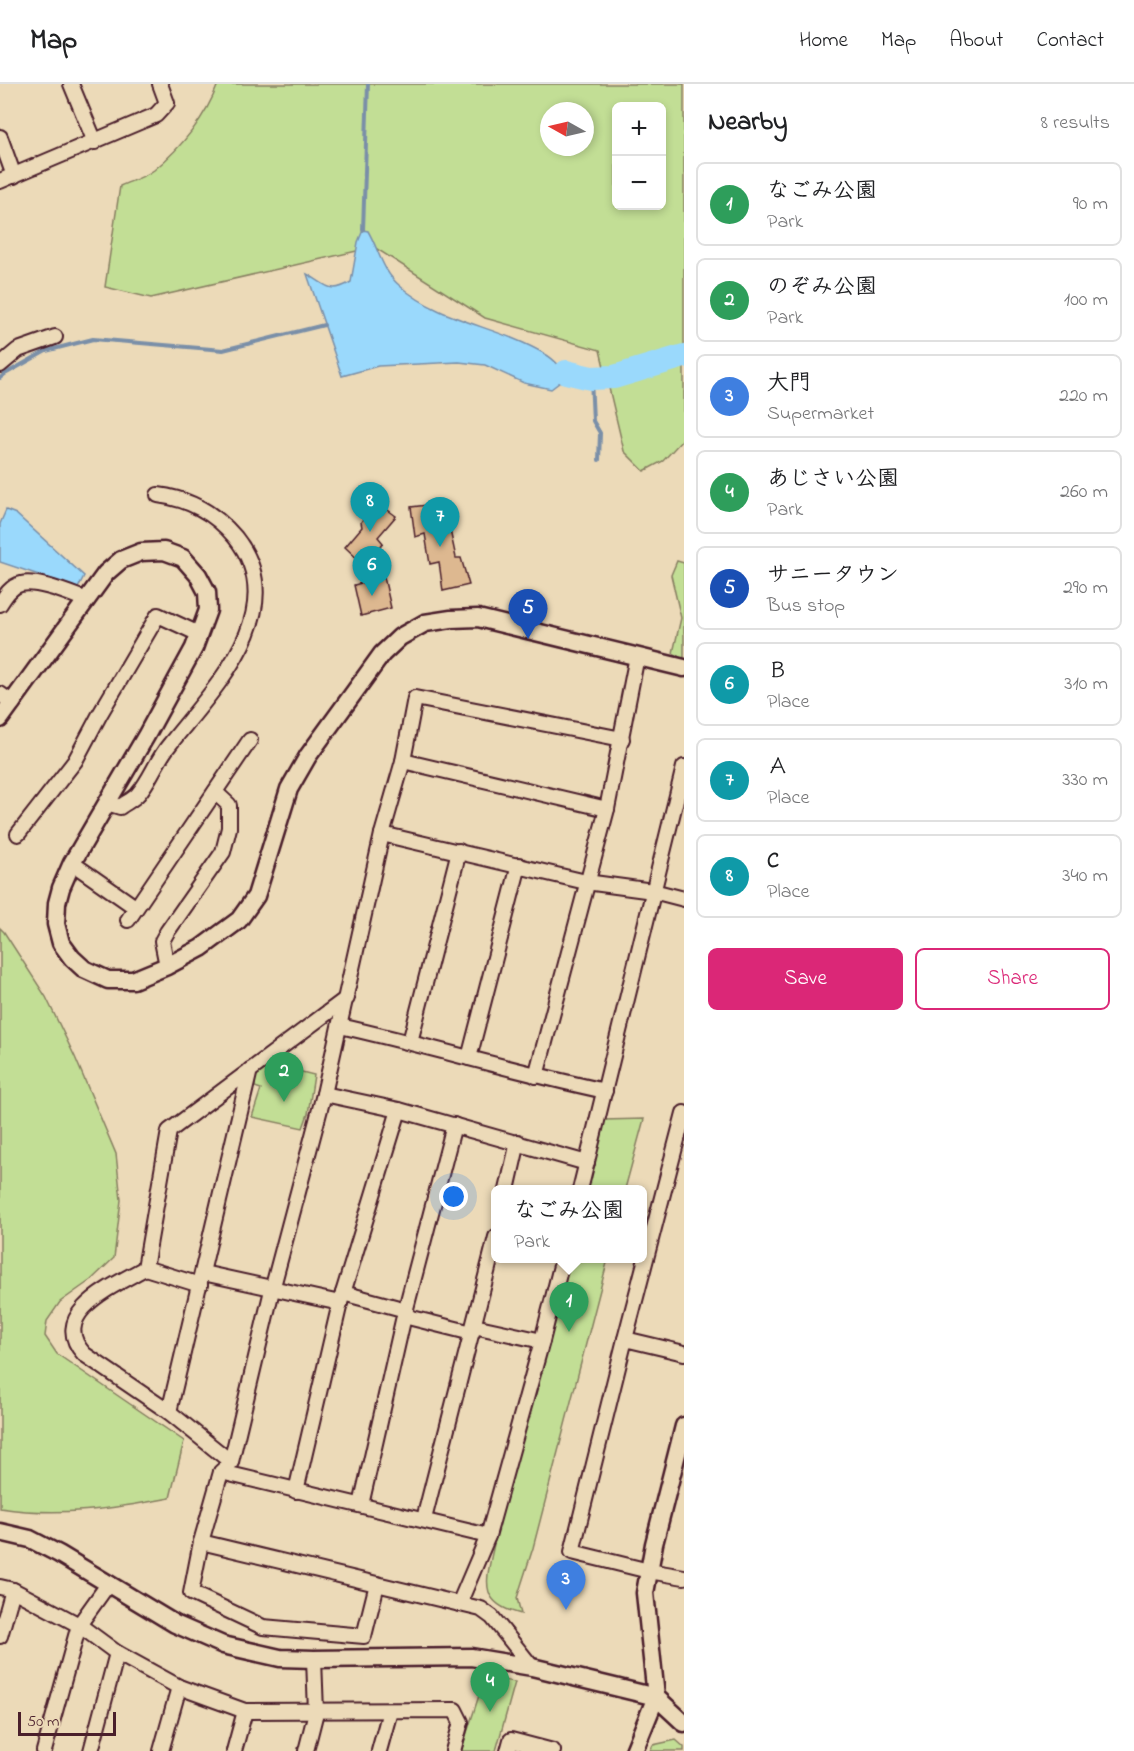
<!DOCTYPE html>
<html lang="en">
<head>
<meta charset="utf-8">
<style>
	body { margin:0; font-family:"Indie Flower","Klee One",sans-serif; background:#f6f6f6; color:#202124 }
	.controls { position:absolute; right:18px; top:18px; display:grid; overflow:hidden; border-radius:9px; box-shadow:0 3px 9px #0003 }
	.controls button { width:54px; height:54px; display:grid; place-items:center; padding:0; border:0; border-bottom:2px solid #e0e0e0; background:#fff; color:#202124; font:30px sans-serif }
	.compass { position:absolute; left:540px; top:18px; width:54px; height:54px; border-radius:50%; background:#fff; box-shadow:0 3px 9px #0003; rotate:278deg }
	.scale { position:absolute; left:18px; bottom:15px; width:98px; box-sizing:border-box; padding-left:6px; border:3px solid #4a1f2b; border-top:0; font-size:16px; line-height:21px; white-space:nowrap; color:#4a1f2b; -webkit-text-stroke:4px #ecdab8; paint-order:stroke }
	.you { position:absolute; left:454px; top:1113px; width:21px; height:21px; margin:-15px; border:4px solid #fff; border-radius:50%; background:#1a73e8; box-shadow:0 0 0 9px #1a73e833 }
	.badge { display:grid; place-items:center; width:39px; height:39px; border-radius:50%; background:#db2777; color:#fff; font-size:20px; font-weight:700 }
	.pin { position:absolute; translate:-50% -50px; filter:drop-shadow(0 2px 3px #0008) }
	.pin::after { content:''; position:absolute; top:32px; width:21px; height:18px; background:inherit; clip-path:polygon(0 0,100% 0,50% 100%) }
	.popup { position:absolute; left:491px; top:1101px; width:156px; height:78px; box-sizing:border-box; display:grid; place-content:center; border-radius:9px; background:#fff; filter:drop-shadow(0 2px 4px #0005); font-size:20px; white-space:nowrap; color:#757577 }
	.popup b { font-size:22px; color:#202124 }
	.popup::after { content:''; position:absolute; left:50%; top:100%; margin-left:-12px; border:12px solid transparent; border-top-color:#fff }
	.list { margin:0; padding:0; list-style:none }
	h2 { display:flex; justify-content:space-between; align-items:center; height:78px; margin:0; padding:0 24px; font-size:26px }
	h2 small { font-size:20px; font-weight:400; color:#757577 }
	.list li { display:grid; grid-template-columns:39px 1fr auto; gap:18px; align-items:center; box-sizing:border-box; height:84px; margin:0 12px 12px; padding:0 12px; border:2px solid #e0e0e0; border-radius:9px }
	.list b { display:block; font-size:22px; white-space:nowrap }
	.list p { margin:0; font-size:20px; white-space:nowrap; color:#757577 }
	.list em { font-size:20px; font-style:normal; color:#757577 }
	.actions { display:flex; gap:12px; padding:18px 24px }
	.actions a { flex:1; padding:14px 0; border:2px solid #db2777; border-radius:9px; text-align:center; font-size:21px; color:#db2777 }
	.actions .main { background:#db2777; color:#fff }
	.map { position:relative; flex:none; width:684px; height:1667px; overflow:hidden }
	header { display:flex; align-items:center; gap:36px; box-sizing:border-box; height:84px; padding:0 30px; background:#fff; border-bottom:2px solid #e0e0e0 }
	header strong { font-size:28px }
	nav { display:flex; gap:33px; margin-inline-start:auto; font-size:21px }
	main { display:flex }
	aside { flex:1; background:#fff }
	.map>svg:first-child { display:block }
	.green { fill:#c2de95; stroke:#867e60; stroke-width:1.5; fill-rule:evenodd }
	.water { fill:#9ad9fc; stroke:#7a8fa8; stroke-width:1.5 }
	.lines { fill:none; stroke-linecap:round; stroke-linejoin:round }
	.stream { stroke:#7a8fa8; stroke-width:4 }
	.river { stroke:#9ad9fc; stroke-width:24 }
	.building { fill:#ddb890; stroke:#4a1f2b; stroke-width:1.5 }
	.minor-casing { stroke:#4a1f2b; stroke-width:18 }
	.tertiary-casing { stroke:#4a1f2b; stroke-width:21 }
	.minor { stroke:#ecdab8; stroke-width:14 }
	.tertiary { stroke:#ecdab8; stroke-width:16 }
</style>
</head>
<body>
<header>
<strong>Map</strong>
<nav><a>Home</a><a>Map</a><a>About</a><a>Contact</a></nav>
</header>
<main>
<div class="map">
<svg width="684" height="1667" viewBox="0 0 684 1667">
	<rect width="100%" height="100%" fill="#ecdab8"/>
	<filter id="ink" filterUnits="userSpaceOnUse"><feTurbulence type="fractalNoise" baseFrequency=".0167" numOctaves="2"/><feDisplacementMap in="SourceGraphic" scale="12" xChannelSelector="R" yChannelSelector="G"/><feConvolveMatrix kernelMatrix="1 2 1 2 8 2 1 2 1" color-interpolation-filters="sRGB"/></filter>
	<g filter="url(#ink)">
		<!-- green -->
		<g class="green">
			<path d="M218,0H684V354L663,377L644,387L624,367L600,266L485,234L374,163L151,214L105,203L120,102C131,97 145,93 154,86C181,64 206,33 218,0ZM616,22H662V122H616ZM549,27H585V63H549Z"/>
			<polygon points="677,477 684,479 684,576 673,569 681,534 671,491"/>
			<path d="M0,844L4,848L46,913L75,973L116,1070L121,1116L114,1174L91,1196L60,1218L47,1237L45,1252L57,1270L184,1357L170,1414C112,1425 59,1433 0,1424Z"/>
			<polygon points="266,979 314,991 308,1030 303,1044 252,1033 261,1005 255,1003 255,991"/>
			<polygon points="644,1035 625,1105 585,1106 603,1036"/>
			<path d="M568,1175H608L533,1464L517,1514L521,1530C476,1519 487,1495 494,1460Z"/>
			<polygon points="485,1593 515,1598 496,1667 461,1667"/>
			<polygon points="676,1656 684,1663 684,1667 650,1667 653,1661"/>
		</g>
		<!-- water -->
		<g class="water">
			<path d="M363,146L368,147C379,166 382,187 400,202C441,238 498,242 545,270C553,274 559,282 566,288L564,295L551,305L524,299L485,281L459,278L378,282L342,292L307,190C326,200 329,211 351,198L358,158Z"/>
			<polygon points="6,426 16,430 84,492 78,504 0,478 0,440"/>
		</g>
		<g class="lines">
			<!-- stream -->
			<g class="stream">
				<polyline points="363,146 368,0"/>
				<polyline points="0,294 5,290 46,267 93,255 223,266 324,241"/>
				<polyline points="591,294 593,337 600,349 599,376"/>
			</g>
			<!-- river -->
			<polyline class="river" points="566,288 591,294 614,293 684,272"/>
		</g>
		<!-- building -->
		<g class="building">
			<polygon points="377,418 396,432 378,453 383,459 366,483 345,463 362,443 361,438"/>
			<polygon points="436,420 441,448 450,446 456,474 461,474 469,501 443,507 439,478 430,480 425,450 415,453 411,423"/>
			<polygon points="384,493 391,524 361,532 354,501"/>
		</g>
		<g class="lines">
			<!-- minor casing -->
			<g class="minor-casing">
				<g id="minor">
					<polyline points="71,0 95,58"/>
					<polyline points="0,53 14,92"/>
					<polyline points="0,97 156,31 167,19 160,0"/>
					<polyline points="0,281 18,266 55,253"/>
					<path d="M0,520C5,512 11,502 21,500C38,496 70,510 87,516"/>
					<polyline points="0,610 13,619"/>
					<polyline points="403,677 607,725"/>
					<path d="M107,719L120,723C125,719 134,715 138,710C151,695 157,675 170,660C213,605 294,526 235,453C215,429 189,415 158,411"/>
					<polyline points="18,750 75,677 100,630 158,531 199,550"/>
					<polyline points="382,750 586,798 653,807 684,815"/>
					<polyline points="72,779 135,823"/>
					<polyline points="128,836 250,656"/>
					<polyline points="167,882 162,857 167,848 223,768 229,744 229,721 215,708"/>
					<path d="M340,942C429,962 516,988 605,1007"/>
					<polyline points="410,958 459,767"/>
					<polyline points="469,974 519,781"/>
					<polyline points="536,992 607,725 637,572"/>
					<polyline points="324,1010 399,1026 587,1079"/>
					<polyline points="684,1029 625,1255 572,1468 649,1487 684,1493"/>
					<polyline points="507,1106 518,1058"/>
					<polyline points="580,1106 684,683"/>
					<polyline points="145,1184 169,1047 347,914"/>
					<polyline points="203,1189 340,1219"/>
					<path d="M200,1201L145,1184C116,1201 47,1229 84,1270L169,1328L231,1378"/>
					<polyline points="343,1209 406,1226"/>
					<polyline points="404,1232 472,1249"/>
					<polyline points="474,1242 542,1257"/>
					<polyline points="625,1255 684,1269"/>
					<polyline points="169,1328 250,986"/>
					<polyline points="221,1388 488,1452"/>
					<polyline points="296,1407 340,1219 399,1026"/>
					<polyline points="361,1421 404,1232 454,1041"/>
					<polyline points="424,1435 496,1153"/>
					<polyline points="201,1458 191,1509 263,1543 364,1552 377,1500"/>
					<polyline points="0,1503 13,1506 79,1541 117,1569 179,1603 245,1627 455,1626 461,1638 453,1667"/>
					<polyline points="459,1520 488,1452 542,1257 563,1174"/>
					<polyline points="0,1552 13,1506"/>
					<polyline points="532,1583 492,1533 481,1525 201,1458 221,1388 231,1378 272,1206 324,1010 382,750 403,677 415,614 622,655"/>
					<polyline points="44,1667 79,1541 109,1499"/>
					<polyline points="91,1667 117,1569"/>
					<polyline points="161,1667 179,1603"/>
					<polyline points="234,1667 245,1627"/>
					<polyline points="306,1667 316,1628 314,1575"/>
					<polyline points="379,1667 390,1627"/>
					<polyline points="508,1667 511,1656 553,1667"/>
				</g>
			</g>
			<!-- tertiary casing -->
			<g class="tertiary-casing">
				<g id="tertiary">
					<polyline points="0,635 106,489 121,476 141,468 164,467 183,474 198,491 207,508 208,526 194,564 146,652 72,779 61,804 57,819 56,840 61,859 72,874 84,885 108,896 133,896 167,882 201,864 239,836 256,812 289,705 308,672 382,570 400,553 425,539 451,535 478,534 684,584"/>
					<polyline points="0,1448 30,1455 59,1470 175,1540 223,1561 280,1574 314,1575 471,1573 532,1583 656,1613 684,1639"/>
					<polyline points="634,1667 656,1613 645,1509 654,1460 684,1342"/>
				</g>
			</g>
			<!-- minor -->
			<use href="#minor" class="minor"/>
			<!-- tertiary -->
			<use href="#tertiary" class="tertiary"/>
		</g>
	</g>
</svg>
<div class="controls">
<button>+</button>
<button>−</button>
</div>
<svg class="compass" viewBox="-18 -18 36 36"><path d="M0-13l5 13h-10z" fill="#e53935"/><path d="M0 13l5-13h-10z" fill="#757577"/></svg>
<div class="scale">50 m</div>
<div class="you"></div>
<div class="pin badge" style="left:569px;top:1248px;background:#2e9e5b">1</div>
<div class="popup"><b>なごみ公園</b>Park</div>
<div class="pin badge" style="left:284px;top:1018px;background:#2e9e5b">2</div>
<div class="pin badge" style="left:566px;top:1526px;background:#3f7fe0">3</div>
<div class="pin badge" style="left:490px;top:1628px;background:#2e9e5b">4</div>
<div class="pin badge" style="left:528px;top:555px;background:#1a4fb4">5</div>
<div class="pin badge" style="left:372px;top:512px;background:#0f9aa8">6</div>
<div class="pin badge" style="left:440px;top:463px;background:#0f9aa8">7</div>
<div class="pin badge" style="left:370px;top:448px;background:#0f9aa8">8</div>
</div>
<aside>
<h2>Nearby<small>8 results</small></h2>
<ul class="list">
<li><span class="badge" style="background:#2e9e5b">1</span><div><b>なごみ公園</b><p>Park</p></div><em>90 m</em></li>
<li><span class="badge" style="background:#2e9e5b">2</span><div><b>のぞみ公園</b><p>Park</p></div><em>100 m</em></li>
<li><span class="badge" style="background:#3f7fe0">3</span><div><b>大門</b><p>Supermarket</p></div><em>220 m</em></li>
<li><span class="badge" style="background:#2e9e5b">4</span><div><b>あじさい公園</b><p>Park</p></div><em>260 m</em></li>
<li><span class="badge" style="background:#1a4fb4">5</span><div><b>サニータウン</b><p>Bus stop</p></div><em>290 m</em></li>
<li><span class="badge" style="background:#0f9aa8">6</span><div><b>Ｂ</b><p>Place</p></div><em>310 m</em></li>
<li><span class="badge" style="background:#0f9aa8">7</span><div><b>Ａ</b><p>Place</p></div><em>330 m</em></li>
<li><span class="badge" style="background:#0f9aa8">8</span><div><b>C</b><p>Place</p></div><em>340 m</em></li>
</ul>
<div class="actions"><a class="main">Save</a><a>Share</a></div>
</aside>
</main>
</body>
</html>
